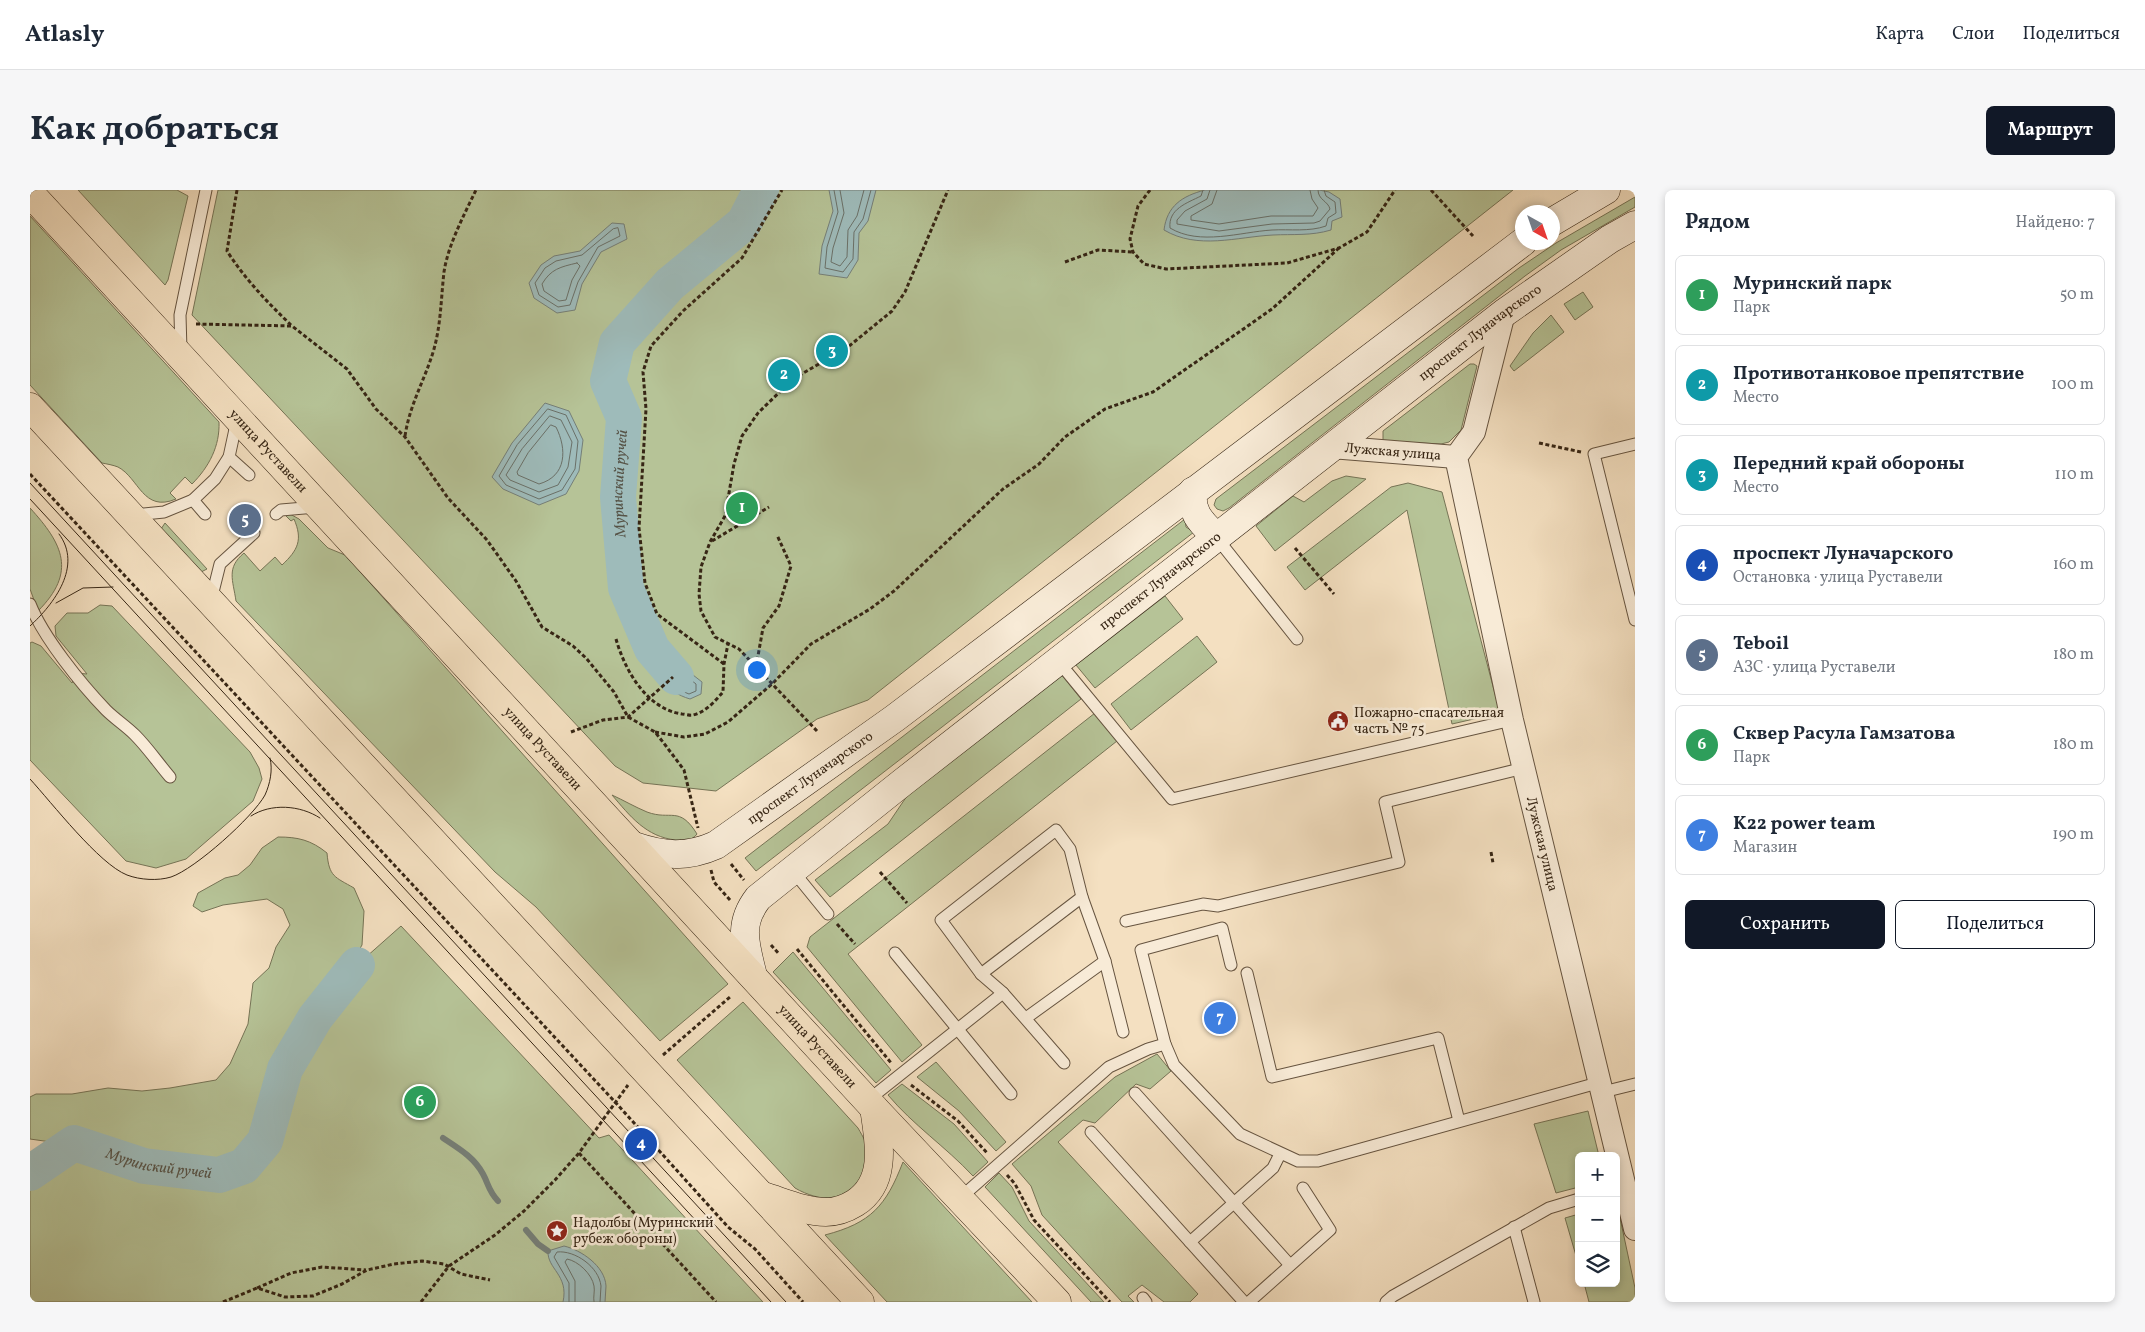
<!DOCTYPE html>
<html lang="ru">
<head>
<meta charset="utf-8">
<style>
	body { margin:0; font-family:Vollkorn,serif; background:#f6f6f7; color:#1f2937 }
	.controls { position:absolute; right:15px; bottom:15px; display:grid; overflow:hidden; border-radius:8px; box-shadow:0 2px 8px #0003 }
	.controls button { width:45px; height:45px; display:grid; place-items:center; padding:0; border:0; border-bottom:1px solid #e0e1e3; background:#fff; color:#1f2937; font:25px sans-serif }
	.compass { position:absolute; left:1485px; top:15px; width:45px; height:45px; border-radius:50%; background:#fff; box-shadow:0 2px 8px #0003; rotate:140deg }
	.you { position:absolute; left:726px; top:479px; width:18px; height:18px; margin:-12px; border:4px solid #fff; border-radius:50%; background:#1a73e8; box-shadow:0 0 0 8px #1a73e833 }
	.badge { display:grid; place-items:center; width:32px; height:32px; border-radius:50%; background:#111827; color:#fff; font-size:16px; font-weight:700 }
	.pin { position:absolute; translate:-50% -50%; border:2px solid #fff; box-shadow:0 1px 5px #0006 }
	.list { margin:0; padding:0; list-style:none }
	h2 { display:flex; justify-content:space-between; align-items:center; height:65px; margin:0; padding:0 20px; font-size:21px }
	h2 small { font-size:16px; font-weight:400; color:#747a83 }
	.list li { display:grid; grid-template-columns:32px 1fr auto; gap:15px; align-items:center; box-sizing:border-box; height:80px; margin:0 10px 10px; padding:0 10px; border:1px solid #e0e1e3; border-radius:8px }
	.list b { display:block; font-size:19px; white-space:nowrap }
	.list p { margin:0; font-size:16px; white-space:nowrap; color:#747a83 }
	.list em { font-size:16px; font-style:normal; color:#747a83 }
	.actions { display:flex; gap:10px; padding:15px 20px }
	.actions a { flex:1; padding:11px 0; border:1px solid #111827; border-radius:8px; text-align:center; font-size:18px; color:#111827 }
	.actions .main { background:#111827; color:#fff }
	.icon { flex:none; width:28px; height:28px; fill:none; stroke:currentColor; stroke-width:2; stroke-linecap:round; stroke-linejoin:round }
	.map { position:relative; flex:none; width:1605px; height:1112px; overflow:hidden; border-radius:8px }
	header { display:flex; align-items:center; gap:30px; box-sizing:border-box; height:70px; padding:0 25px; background:#fff; border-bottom:1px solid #e0e1e3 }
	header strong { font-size:24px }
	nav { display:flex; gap:28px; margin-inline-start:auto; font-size:18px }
	.intro { display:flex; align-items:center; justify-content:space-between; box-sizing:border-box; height:120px; padding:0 30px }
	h1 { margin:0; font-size:35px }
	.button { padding:12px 22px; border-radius:8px; background:#111827; color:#fff; font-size:18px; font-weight:700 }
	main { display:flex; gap:30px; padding:0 30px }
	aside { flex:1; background:#fff; border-radius:8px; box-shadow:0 2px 8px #0003 }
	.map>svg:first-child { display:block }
	.green { fill:#b6c397; stroke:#767456 }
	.water { fill:#9ebbba; stroke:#757f78 }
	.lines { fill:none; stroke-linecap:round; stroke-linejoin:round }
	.shore { stroke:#6a7068; stroke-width:1 }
	.stream { stroke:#757f78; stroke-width:6 }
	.river { stroke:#9ebbba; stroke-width:36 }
	.service-casing { stroke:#665440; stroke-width:13 }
	.minor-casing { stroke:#665440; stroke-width:24 }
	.secondary-casing { stroke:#372615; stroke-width:29 }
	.primary-casing { stroke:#372615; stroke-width:29 }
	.path { stroke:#372615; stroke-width:3; stroke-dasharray:4 2.5; stroke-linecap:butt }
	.service { stroke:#f8ebd7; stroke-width:11 }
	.minor { stroke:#f8ebd7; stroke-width:22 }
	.secondary { stroke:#f8ebd7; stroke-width:28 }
	.primary { stroke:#f4e0c1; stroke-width:28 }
	.tram { stroke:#372615; stroke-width:1 }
	.labels { text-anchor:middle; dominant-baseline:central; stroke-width:5; stroke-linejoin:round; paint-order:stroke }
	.street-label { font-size:14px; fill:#372615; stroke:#f8ebd7 }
	.poi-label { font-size:14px; fill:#372615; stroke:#f8ebd7; text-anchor:start }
	.water-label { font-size:15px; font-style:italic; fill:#565347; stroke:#f8ebd7 }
</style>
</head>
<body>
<header>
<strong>Atlasly</strong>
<nav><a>Карта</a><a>Слои</a><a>Поделиться</a></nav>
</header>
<div class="intro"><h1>Как добраться</h1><a class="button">Маршрут</a></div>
<main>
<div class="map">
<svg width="1605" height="1112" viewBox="0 0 1605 1112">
	<rect width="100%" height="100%" fill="#f4e0c1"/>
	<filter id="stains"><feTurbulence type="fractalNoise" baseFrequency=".004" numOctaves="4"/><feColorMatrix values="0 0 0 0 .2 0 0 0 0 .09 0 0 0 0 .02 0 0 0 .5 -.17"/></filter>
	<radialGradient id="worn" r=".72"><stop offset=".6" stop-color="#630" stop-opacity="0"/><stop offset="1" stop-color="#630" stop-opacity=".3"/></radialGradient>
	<!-- green -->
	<g class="green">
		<polygon points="48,0 147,0 158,6 138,90 135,95"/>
		<polygon points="188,0 1483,0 838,510 787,529 686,601 613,593 585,576 162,125"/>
		<polygon points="1605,7 1605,17 1531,60 1495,86 1199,318 1193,321 1187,319 1184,315 1186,309 1489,78 1526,53"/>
		<path d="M0,26L189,232C190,256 179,277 162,294L155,287L140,303L146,309C113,323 109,288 88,277C83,275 77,274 72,273L0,195Z"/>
		<polygon points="1553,102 1563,117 1545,130 1534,114"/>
		<polygon points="1521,125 1534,142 1484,181 1480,176 1503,143"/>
		<polygon points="1440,174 1444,174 1447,176 1431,240 1419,252 1411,254 1353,251 1353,241"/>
		<polygon points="1316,286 1336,289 1245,361 1226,336 1263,306 1274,312 1302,291"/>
		<polygon points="1378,293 1412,302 1470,523 1422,534 1377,320 1275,400 1257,377 1361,297"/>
		<path d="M0,318C33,354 47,382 8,421L0,399Z"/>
		<path d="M260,324L269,329L298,358L315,365L698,794L630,851L506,717L465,682L206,411C203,390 196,378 214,363L230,381L245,367L252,375C268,360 273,350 264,329L261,331L255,325Z"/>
		<polygon points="1155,329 1156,337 1164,342 726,681 715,668"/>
		<polygon points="135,333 177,379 171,382 131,339"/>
		<polygon points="1135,406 1153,429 1065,498 1046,475"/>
		<polygon points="70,415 82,416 220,562 229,578 232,589 223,611 156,669 126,678 96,671 0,570 0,453 2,452 11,456 42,493 46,483 57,484 26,446 25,436 37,423 58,423"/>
		<polygon points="1167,446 1187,472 1101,540 1081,514"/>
		<polygon points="1031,484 1051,509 800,707 785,690 858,634 881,600"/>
		<polygon points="1065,523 1087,551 818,764 892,855 872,872 777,757 780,747"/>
		<path d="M582,605C593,610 605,617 617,622C641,631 649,615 667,644C662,651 653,651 646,650C616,647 600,626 582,605Z"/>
		<path d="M248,647C268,647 281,650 297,663C299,687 305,687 324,698L334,721L332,755L319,777L281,823L249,877L229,950L210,969L188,978L115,968L44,948L21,952L0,949V907L6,904H42L78,898L112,901L140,898L186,890L200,874L218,834L223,793L239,778L246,757L260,735L253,719L237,709L193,715L172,722L163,716L168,703L195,688L208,685L220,675L232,658Z"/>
		<polygon points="371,736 569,948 579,945 733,1112 0,1112 0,983 44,953 114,976 188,985 214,976 235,951 255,879 285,828 327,775"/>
		<polygon points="763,762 861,880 846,893 743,782"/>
		<path d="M713,812L828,938C833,947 839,956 839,967C839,972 835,980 833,985C821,1015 789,1012 765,998L647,870Z"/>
		<polygon points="1127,864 1141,881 1120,899 1106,894 1065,933 1053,930 1028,952 1168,1104 1160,1112 1134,1112 1112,1095 1098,1106 1104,1112 1092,1112 1012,1025 1001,996 982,974 1085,887"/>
		<polygon points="906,872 976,952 966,961 929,921 887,887"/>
		<path d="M872,894L924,934L958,972L943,986C916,957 883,935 858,905Z"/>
		<polygon points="1558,921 1569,966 1549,966 1549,997 1526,1003 1504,934"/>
		<path d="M873,972L1002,1112H857L795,1045C841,1033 856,1016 873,972Z"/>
		<polygon points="969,983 982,997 999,1031 1074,1112 1061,1112 955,997"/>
		<polygon points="1587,1014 1605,1098 1605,1112 1559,1112 1554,1093 1586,1093"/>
		<polygon points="1549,1024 1549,1076 1535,1028"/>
	</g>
	<!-- water -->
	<g class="water">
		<polygon points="799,0 846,0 838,31 829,43 828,70 817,88 789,84 792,56 803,21"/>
		<path d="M1175,0H1289L1299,2L1310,9L1312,27L1302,31L1301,40C1281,46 1263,44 1243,45C1206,47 1168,60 1134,40C1137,16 1152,6 1175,0Z"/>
		<polygon points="582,33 594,34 597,49 571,62 552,94 545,120 527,123 504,108 499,93 511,75 524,66 550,61"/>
		<polygon points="515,213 539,221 553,250 549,281 536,304 509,315 473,299 462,287 482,253"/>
		<path d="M622,459L649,474L672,492L671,504L660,509C636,502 624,484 622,459Z"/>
		<path d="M534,1056C551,1060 575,1076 576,1096C576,1101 575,1107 575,1112H533C539,1085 517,1079 518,1061Z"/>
	</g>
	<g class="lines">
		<!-- shore -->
		<g class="shore">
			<polyline points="804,0 808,22 797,57 795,78 813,82 823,69 824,42 833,29 841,0"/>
			<polyline points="810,0 814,23 803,58 801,72 810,76 817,67 818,40 827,26 834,0"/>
			<path d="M1173,0L1171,6C1157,13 1138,19 1140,38C1170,56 1210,42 1242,40C1260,39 1279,42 1296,36L1298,28L1306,23L1305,12L1296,6L1294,0"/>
			<path d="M1180,0L1177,9L1155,21L1147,30V34L1189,41L1242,34L1284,33L1290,31L1300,19C1298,11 1288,10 1288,0"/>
			<polyline points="1187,0 1182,14 1161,26 1161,30 1189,34 1241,26 1283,26 1288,18 1282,9 1280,0"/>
			<polygon points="588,38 590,46 568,57 548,92 540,115 528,117 509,105 505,93 515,78 526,71 552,65 583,39"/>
			<path d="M547,73L550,76L542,90L536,110L529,111L514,101L512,94C521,79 530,77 547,73Z"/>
			<polygon points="518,219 536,225 548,251 545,279 532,300 509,309 476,295 469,286 487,255"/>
			<polygon points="520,226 531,230 542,252 538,277 528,295 509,302 480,290 476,285 492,259"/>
			<path d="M521,235L526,237C537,259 537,286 509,294L488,285L487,282L498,263Z"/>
			<path d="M630,470L646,478L666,494V501L659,504C644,499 636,487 629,473Z"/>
			<path d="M539,1112V1093L524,1067L527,1062C545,1060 569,1077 571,1096C571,1101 570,1107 570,1112"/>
			<path d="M545,1112V1091L535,1072L537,1069C548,1071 562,1084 564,1096C565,1101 563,1107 564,1112"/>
		</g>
		<!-- stream -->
		<g class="stream">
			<path d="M413,948C428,958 444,967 453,984C459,995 458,1000 468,1011"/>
			<polyline points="496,1040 508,1054 518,1061"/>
		</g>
		<!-- river -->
		<g class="river">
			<path id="s1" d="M646,487L622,459L596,398L588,307L594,228L578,191L587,153L640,94L714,33L731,0"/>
			<path id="s2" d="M0,983L44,953L114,976L189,985L214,976L235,951L255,879L285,828L327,775"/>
		</g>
		<!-- service casing -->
		<g class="service-casing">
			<g id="service">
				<polyline points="151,161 150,125 176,0"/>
				<polyline points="1605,254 1564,264 1605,430"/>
				<polyline points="199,267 219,285"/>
				<polyline points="163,310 175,324"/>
				<polyline points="246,324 251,320 286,317"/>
				<polyline points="104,325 134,322 163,310 185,289 199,267 207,230"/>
				<polyline points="1186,347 1267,449"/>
				<polyline points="181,410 190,374 224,343"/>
				<path d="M0,414C13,447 51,494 76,520C85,529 96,536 105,545C118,558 128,573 140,587"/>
				<polyline points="1028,471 1142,609 1482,530"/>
				<polyline points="763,681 798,724"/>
				<polyline points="1096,731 1173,714 1188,716 1369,672 1355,612 1494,578"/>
				<polyline points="865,763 981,904"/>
				<polyline points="1217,783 1242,887 1408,848 1429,931"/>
				<polyline points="951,784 1052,707"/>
				<polyline points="996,828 1075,771"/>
				<polyline points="1135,854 1111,760 1192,738 1201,775"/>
				<polyline points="1034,873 973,803 951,784 911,730 1026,640 1040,659 1052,707 1075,771 1093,842"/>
				<polyline points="1573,902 1605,894"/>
				<polyline points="1105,903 1260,1075"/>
				<polyline points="837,911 973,803"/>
				<polyline points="1061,942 1214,1112"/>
				<polyline points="929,1009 1079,877 1118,859 1135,854 1144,875 1210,944 1268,971 1288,971 1571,892"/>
				<polyline points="1484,1037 1504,1112"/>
				<polyline points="1160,1052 1243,978 1250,964"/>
				<polyline points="1113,1108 1116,1112"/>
				<polyline points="1219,1112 1300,1040 1273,998"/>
				<polyline points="1356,1112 1363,1106 1519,1018 1549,1009"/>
			</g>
		</g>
		<!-- minor casing -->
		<g class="minor-casing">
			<g id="minor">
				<path id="s3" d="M1474,123L1444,242L1426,267L1482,530L1605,1039"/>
				<path id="s4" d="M1301,257L1426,267"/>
			</g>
		</g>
		<!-- secondary casing -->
		<g class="secondary-casing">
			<g id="secondary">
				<polyline points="1522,32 1576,0"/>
				<path d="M1163,301C1160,323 1172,333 1186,347"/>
				<path id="s5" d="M604,656C633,666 657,668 686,655L865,528L1493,52"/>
				<path id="s6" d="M723,786C716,756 707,735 728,708L873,592L1474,123L1580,49L1605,35"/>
			</g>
		</g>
		<!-- primary casing -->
		<g class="primary-casing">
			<g id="primary">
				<path id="s7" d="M0,3L844,918L1027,1112"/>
				<polyline points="0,217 830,1112"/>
				<path d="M733,1006C753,1012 775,1022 796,1022C806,1022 817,1018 825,1013C858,992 849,951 844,918"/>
			</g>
		</g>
		<!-- path -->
		<g class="path">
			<path d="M207,0L197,61C215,89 237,112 261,135"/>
			<polyline points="1120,0 1108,16 1100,49 1103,62 1114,74 1136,79 1257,73 1309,58 1337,42 1365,0"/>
			<polyline points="1401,0 1443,46"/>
			<polyline points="1035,72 1068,60 1103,62"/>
			<polyline points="166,134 262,136 317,179 346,219 375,247 418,308 457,350 486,391 512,437 543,456 556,468 584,502 598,527 625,542 636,556 654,580 668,638"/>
			<path d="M375,246C380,213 395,190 404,159C411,134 411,108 414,82C418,55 434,25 446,0"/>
			<polyline points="1509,253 1551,262"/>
			<polyline points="0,284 586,913 698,1037 725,1059 773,1112"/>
			<polyline points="682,351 739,317"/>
			<polyline points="1265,358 1304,404"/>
			<path d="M586,449C595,481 617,519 652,524C655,524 660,526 663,525C676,522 685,511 693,502L694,474L698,454"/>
			<polyline points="694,474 627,424 615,393 609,338 616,219 613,182 621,156 653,121 712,68 752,0"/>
			<polyline points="726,477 733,438 749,416 761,376 747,345"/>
			<polyline points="787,541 709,459 685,447 671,421 669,404 671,377 680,352 695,326 704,274 712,246 728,223 763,189 818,157 862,121 875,102 918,0"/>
			<polyline points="541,542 573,530 598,527 643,487"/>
			<polyline points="625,542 654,547 675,544 698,532 742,494 781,454 840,419 864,401 973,299 1009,274 1035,247 1075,219 1123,202 1242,119 1309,58"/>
			<polyline points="1461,662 1463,673"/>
			<polyline points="701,674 714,690"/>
			<polyline points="681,680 684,692 700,710"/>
			<polyline points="850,682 877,713"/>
			<polyline points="807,734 825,754"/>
			<polyline points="741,755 749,764"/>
			<polyline points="767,759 862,874"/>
			<polyline points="633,865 700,807"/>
			<polyline points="881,895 928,931 958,964"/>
			<polyline points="549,963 686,1112"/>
			<polyline points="977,985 985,994 1004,1030 1080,1112"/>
			<polyline points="227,1098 261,1083 292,1077 336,1080"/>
			<polyline points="193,1112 227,1098 255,1107 283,1106 312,1094 337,1080 364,1074 392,1071 414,1074 431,1084 460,1090"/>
			<polyline points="391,1112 419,1076 465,1045 494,1021 525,990 549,963 598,895"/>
		</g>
		<!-- service -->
		<use href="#service" class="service"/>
		<!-- minor -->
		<use href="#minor" class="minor"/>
		<!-- secondary -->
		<use href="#secondary" class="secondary"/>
		<!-- primary -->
		<use href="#primary" class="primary"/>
		<!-- tram -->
		<g class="tram">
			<polyline points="0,293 756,1112"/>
			<polyline points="0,309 741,1112"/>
			<polyline points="26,413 53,398 83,397"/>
			<path d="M0,436C24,414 53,376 29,344"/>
			<path d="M0,589C22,613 69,674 97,685C110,690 128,691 141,687C165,679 223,627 235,605C240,594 243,580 240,568"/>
			<path d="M221,626C241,613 270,615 290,628"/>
		</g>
	</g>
	<!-- icons -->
	<defs>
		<g id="civic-disc" transform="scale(1.125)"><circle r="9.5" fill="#8f2418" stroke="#f8ebd7"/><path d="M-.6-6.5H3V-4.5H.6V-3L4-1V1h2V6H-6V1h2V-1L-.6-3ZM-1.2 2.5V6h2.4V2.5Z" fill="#fff"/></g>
		<g id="sight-disc" transform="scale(1.125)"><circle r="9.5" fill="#8f2418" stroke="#f8ebd7"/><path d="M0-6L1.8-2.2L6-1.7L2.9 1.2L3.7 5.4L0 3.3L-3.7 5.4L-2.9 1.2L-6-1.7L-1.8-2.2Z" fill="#fff"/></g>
	</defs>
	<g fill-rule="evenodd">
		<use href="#civic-disc" x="1308" y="531"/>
		<use href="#sight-disc" x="527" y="1041"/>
	</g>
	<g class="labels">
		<!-- street labels -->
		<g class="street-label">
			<text stroke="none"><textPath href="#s6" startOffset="999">проспект Луначарского</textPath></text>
			<text stroke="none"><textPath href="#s7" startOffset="351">улица Руставели</textPath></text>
			<text stroke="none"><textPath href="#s4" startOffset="62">Лужская улица</textPath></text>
			<text stroke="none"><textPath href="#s6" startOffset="594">проспект Луначарского</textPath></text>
			<text stroke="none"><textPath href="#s7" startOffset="756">улица Руставели</textPath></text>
			<text stroke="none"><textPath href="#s5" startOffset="200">проспект Луначарского</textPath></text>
			<text stroke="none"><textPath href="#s3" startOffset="550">Лужская улица</textPath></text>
			<text stroke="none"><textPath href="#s7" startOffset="1161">улица Руставели</textPath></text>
		</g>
		<!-- poi labels -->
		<g class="poi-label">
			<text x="1324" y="523">Пожарно-спасательная<tspan x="1324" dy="16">часть № 75</tspan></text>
			<text x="543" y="1033">Надолбы (Муринский<tspan x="543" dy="16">рубеж обороны)</tspan></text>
		</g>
		<!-- water labels -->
		<g class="water-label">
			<text stroke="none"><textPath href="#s1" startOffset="208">Муринский ручей</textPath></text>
			<text stroke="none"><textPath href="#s2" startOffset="141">Муринский ручей</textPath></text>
		</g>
	</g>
	<rect width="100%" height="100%" filter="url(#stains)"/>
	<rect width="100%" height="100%" fill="url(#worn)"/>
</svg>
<div class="controls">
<button>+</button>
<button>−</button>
<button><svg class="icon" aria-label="layers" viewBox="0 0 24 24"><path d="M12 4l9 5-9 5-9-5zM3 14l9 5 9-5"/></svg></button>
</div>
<svg class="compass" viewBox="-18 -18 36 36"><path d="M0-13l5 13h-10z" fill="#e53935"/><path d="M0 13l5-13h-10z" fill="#747a83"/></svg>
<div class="you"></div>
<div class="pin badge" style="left:712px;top:318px;background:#2e9e5b">1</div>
<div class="pin badge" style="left:754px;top:185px;background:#0f9aa8">2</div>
<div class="pin badge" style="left:802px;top:161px;background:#0f9aa8">3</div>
<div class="pin badge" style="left:611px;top:954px;background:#1a4fb4">4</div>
<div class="pin badge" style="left:215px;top:330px;background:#5c6f8a">5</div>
<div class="pin badge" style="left:390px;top:912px;background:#2e9e5b">6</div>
<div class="pin badge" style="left:1190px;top:828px;background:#3f7fe0">7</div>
</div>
<aside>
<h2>Рядом<small>Найдено: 7</small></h2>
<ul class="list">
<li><span class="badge" style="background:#2e9e5b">1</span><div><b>Муринский парк</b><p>Парк</p></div><em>50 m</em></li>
<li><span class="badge" style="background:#0f9aa8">2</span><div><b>Противотанковое препятствие</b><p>Место</p></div><em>100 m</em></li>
<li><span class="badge" style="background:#0f9aa8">3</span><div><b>Передний край обороны</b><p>Место</p></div><em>110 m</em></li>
<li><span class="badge" style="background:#1a4fb4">4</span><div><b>проспект Луначарского</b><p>Остановка · улица Руставели</p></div><em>160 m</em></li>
<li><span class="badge" style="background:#5c6f8a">5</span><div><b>Teboil</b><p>АЗС · улица Руставели</p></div><em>180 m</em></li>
<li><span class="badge" style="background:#2e9e5b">6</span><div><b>Сквер Расула Гамзатова</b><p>Парк</p></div><em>180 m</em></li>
<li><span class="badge" style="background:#3f7fe0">7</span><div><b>K22 power team</b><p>Магазин</p></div><em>190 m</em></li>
</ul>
<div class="actions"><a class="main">Сохранить</a><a>Поделиться</a></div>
</aside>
</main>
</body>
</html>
